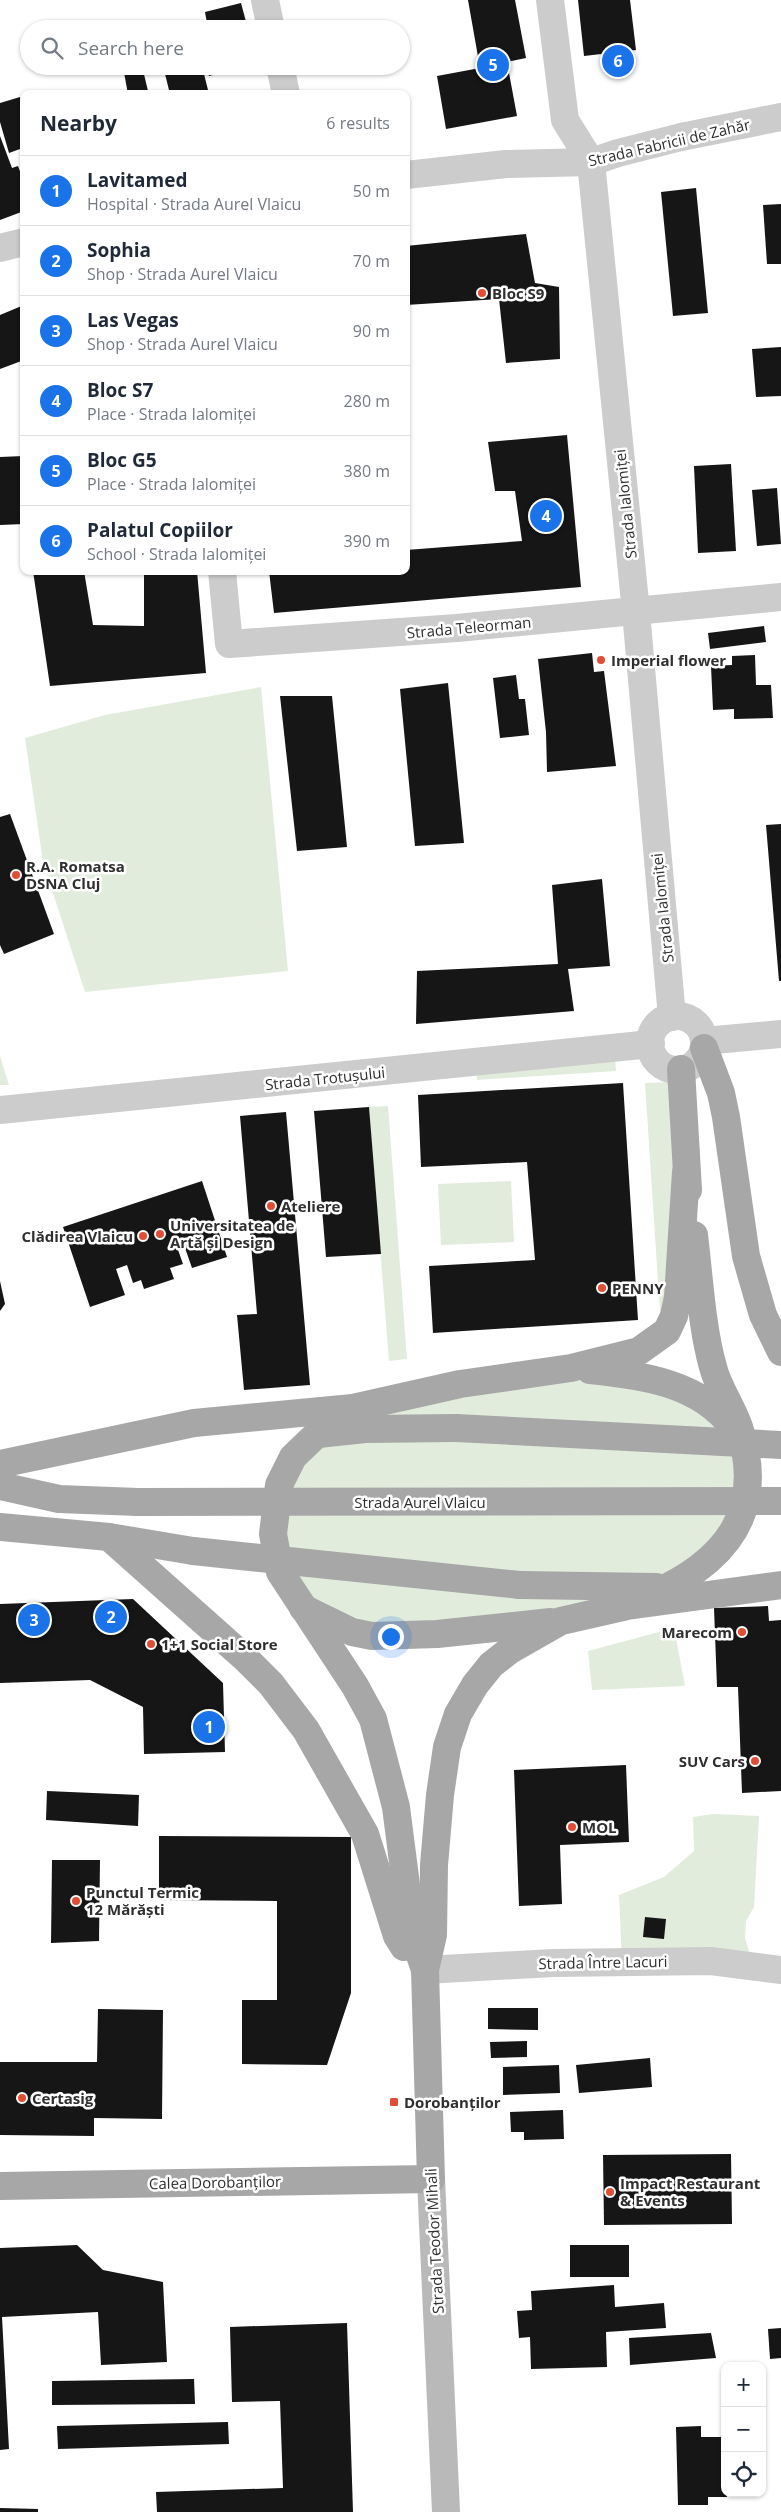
<!DOCTYPE html>
<html lang="en">
<head>
<meta charset="utf-8">
<style>
	body { margin:0; font-family:"Open Sans",sans-serif; background:#f6f6f7; color:#1f2937 }
	.controls { position:absolute; right:15px; bottom:15px; display:grid; overflow:hidden; border-radius:10px; box-shadow:0 1px 4px #0004 }
	.controls button { width:45px; height:45px; display:grid; place-items:center; padding:0; border:0; border-bottom:1px solid #e0e1e3; background:#fff; color:#1f2937; font:25px sans-serif }
	.you { position:absolute; left:390px; top:1636px; width:18px; height:18px; margin:-12px; border:4px solid #fff; border-radius:50%; background:#1a73e8; box-shadow:0 0 0 8px #1a73e833 }
	.badge { display:grid; place-items:center; width:32px; height:32px; border-radius:50%; background:#1a73e8; color:#fff; font-size:16px; font-weight:700 }
	.pin { position:absolute; translate:-50% -50%; border:2px solid #fff; box-shadow:0 1px 5px #0006 }
	.list { margin:0; padding:0; list-style:none }
	h2 { display:flex; justify-content:space-between; align-items:center; height:65px; margin:0; padding:0 20px; font-size:21px }
	h2 small { font-size:16px; font-weight:400; color:#747a83 }
	.list li { display:grid; grid-template-columns:32px 1fr auto; gap:15px; align-items:center; box-sizing:border-box; height:70px; padding:0 20px; border-top:1px solid #e0e1e3 }
	.list b { display:block; font-size:19px; white-space:nowrap }
	.list p { margin:0; font-size:16px; white-space:nowrap; color:#747a83 }
	.list em { font-size:16px; font-style:normal; color:#747a83 }
	.icon { flex:none; width:28px; height:28px; fill:none; stroke:currentColor; stroke-width:2; stroke-linecap:round; stroke-linejoin:round }
	.map { position:relative; flex:none; width:781px; height:2512px; overflow:hidden }
	.search { position:absolute; background:#fff; box-shadow:0 1px 4px #0004; left:20px; top:20px; width:390px; height:55px; display:flex; align-items:center; gap:12px; box-sizing:border-box; padding:0 18px; border-radius:28px; color:#747a83; font-size:19px }
	.panel { position:absolute; background:#fff; box-shadow:0 1px 4px #0004; left:20px; top:90px; width:390px; height:485px; border-radius:10px }
	.map>svg:first-child { display:block }
	.green { fill:#e2ecdd }
	.building { fill:#161616 }
	.lines { fill:none; stroke-linecap:round; stroke-linejoin:round }
	.minor { stroke:#ccc; stroke-width:28 }
	.tertiary { stroke:#ccc; stroke-width:28 }
	.secondary { stroke:#b9b9b9; stroke-width:28 }
	.primary { stroke:#a7a7a7; stroke-width:28 }
	.primary-bridge { stroke:#a7a7a7; stroke-width:28 }
	.poi-dot { fill:#e24d34; stroke:#fff; stroke-width:2 }
	.labels { text-anchor:middle; dominant-baseline:central; stroke-width:5; stroke-linejoin:round; paint-order:stroke }
	.street-label { font-size:15px; fill:#2f2f2f; stroke:#fff }
	.poi-label { font-size:15px; font-weight:bold; fill:#2f2f2f; stroke:#fff; text-anchor:start }
</style>
</head>
<body>
<div class="map">
<svg width="781" height="2512" viewBox="0 0 781 2512">
	<rect width="100%" height="100%" fill="#fff"/>
	<!-- green -->
	<g class="green">
		<polygon points="261,687 288,971 85,992 43,862 25,738 105,715"/>
		<polygon points="0,1056 9,1085 0,1085"/>
		<polygon points="615,1058 616,1071 477,1080 476,1067"/>
		<polygon points="672,1082 677,1168 668,1312 660,1312 645,1083"/>
		<polygon points="388,1106 407,1359 389,1361 369,1107"/>
		<polygon points="511,1181 514,1242 441,1245 438,1184"/>
		<polygon points="570,1374 690,1401 730,1434 738,1492 714,1547 629,1601 378,1629 303,1599 282,1555 288,1481 356,1413"/>
		<polygon points="674,1628 685,1686 592,1690 588,1651"/>
		<polygon points="713,1814 759,1816 754,1907 746,1921 745,1938 753,1965 622,1961 619,1895 664,1877 694,1851 693,1817"/>
	</g>
	<!-- building -->
	<g class="building">
		<polygon points="468,0 515,0 526,58 507,62 517,116 446,129 437,76 480,68"/>
		<polygon points="578,0 630,0 636,50 584,56"/>
		<polygon points="241,3 248,29 208,29 205,12"/>
		<polygon points="142,66 148,91 128,94 123,67"/>
		<polygon points="163,66 202,66 209,94 170,94"/>
		<polygon points="206,66 245,66 245,67 209,76"/>
		<polygon points="20,97 24,118 23,160 20,149 9,153 0,122 0,103"/>
		<polygon points="0,136 12,168 18,166 24,182 24,211 0,220"/>
		<polygon points="696,188 708,313 673,316 661,192"/>
		<polygon points="781,204 781,264 767,264 763,205"/>
		<polygon points="526,234 535,283 559,287 560,359 506,363 499,299 406,305 406,246"/>
		<polygon points="24,305 24,360 0,369 0,315"/>
		<polygon points="781,347 781,396 756,397 752,349"/>
		<polygon points="567,435 581,587 274,613 269,571 406,571 406,550 522,541 515,491 495,491 488,442"/>
		<polygon points="24,456 24,524 0,525 0,457"/>
		<polygon points="731,464 736,551 698,553 694,466"/>
		<polygon points="777,488 781,544 757,546 752,490"/>
		<polygon points="33,571 84,571 93,625 144,626 144,571 197,571 206,673 50,686"/>
		<polygon points="764,626 766,642 710,649 708,633"/>
		<polygon points="592,653 594,672 604,671 616,766 547,772 546,732 538,659"/>
		<polygon points="755,655 756,685 771,685 773,718 734,719 734,709 713,710 711,666 732,665 732,656"/>
		<polygon points="516,675 519,699 525,699 529,735 500,738 493,678"/>
		<polygon points="448,683 464,843 415,846 400,689"/>
		<polygon points="280,696 332,696 347,847 297,851"/>
		<polygon points="10,814 54,934 4,954 0,945 0,817"/>
		<polygon points="781,824 781,981 779,981 766,825"/>
		<polygon points="602,879 610,966 568,969 574,1011 416,1024 417,971 558,964 552,885"/>
		<polygon points="623,1083 638,1320 433,1333 429,1266 535,1260 527,1162 421,1167 418,1095"/>
		<polygon points="369,1107 381,1254 326,1257 314,1111"/>
		<polygon points="286,1112 310,1385 244,1390 237,1315 257,1314 240,1116"/>
		<polygon points="202,1181 227,1257 192,1268 184,1245 177,1247 183,1264 170,1268 174,1279 144,1289 141,1280 133,1283 127,1265 116,1269 125,1295 90,1307 63,1227"/>
		<polygon points="0,1281 5,1304 0,1311"/>
		<polygon points="133,1599 223,1683 225,1752 144,1754 143,1707 90,1680 0,1683 0,1604"/>
		<polygon points="768,1606 769,1621 781,1620 781,1791 742,1793 738,1687 717,1687 714,1608"/>
		<polygon points="626,1765 629,1842 560,1845 562,1904 519,1906 514,1770"/>
		<polygon points="47,1791 139,1795 138,1826 46,1820"/>
		<polygon points="159,1836 351,1837 351,1993 327,2065 242,2064 242,2000 277,2000 277,1901 159,1900"/>
		<polygon points="52,1860 100,1860 99,1941 51,1943"/>
		<polygon points="645,1917 666,1919 664,1939 643,1937"/>
		<polygon points="488,2008 538,2008 538,2030 488,2029"/>
		<polygon points="98,2009 163,2010 162,2119 94,2118 94,2136 0,2135 0,2062 97,2062"/>
		<polygon points="527,2041 527,2057 491,2058 490,2042"/>
		<polygon points="650,2058 652,2087 579,2093 576,2065"/>
		<polygon points="559,2065 560,2093 503,2095 503,2067"/>
		<polygon points="563,2110 564,2139 524,2140 524,2132 511,2132 510,2112"/>
		<polygon points="731,2154 732,2224 604,2225 603,2155"/>
		<polygon points="77,2245 103,2270 163,2282 167,2362 101,2365 98,2312 2,2317 9,2449 0,2450 0,2248"/>
		<rect x="570" y="2245" width="59" height="32"/>
		<polygon points="614,2285 615,2307 664,2303 666,2328 606,2332 607,2367 531,2369 530,2337 519,2338 517,2311 532,2310 531,2291"/>
		<polygon points="347,2323 353,2512 157,2512 156,2492 283,2488 280,2401 232,2402 230,2327"/>
		<polygon points="781,2328 781,2358 770,2359 768,2329"/>
		<polygon points="711,2333 716,2358 630,2365 629,2338"/>
		<polygon points="194,2379 195,2404 52,2405 52,2381"/>
		<polygon points="228,2422 229,2444 58,2449 57,2426"/>
		<polygon points="701,2426 701,2437 725,2437 727,2497 708,2497 708,2505 678,2505 676,2427"/>
		<polygon points="0,2508 38,2509 38,2512 0,2512"/>
	</g>
	<g class="lines">
		<!-- minor -->
		<g class="minor">
			<polyline points="265,0 271,29"/>
			<polyline points="550,0 565,120 591,162"/>
			<polyline points="280,66 286,94"/>
			<polyline points="222,571 229,644 457,628 781,597"/>
			<polyline points="0,1110 651,1044"/>
		</g>
		<!-- tertiary -->
		<g class="tertiary">
			<polyline points="591,162 636,612 672,1017"/>
			<polyline points="406,175 506,164 591,162 618,153 681,137 781,117"/>
			<polyline points="0,248 24,242"/>
			<circle cx="677" cy="1043" r="27"/>
			<polyline points="704,1041 781,1034"/>
			<polyline points="425,1970 553,1963 711,1961 781,1970"/>
		</g>
		<!-- secondary -->
		<polyline class="secondary" points="431,2179 446,2512"/>
		<!-- primary -->
		<g class="primary">
			<polyline points="704,1048 721,1093 726,1117 746,1256 763,1315 781,1352"/>
			<polyline points="681,1069 688,1190"/>
			<path d="M590,1370C641,1375 701,1383 733,1428"/>
			<polyline points="353,1408 317,1434 293,1457 279,1485 273,1534 280,1572 355,1686 373,1719 396,1807 412,1932 425,1970"/>
			<polyline points="318,1434 365,1429 456,1428"/>
			<polyline points="0,1464 194,1423 353,1408 460,1384 571,1368 639,1351 667,1331 674,1316 678,1297 686,1172"/>
			<polyline points="0,1486 59,1499 138,1502"/>
			<polyline points="0,1527 109,1537 193,1551"/>
			<polyline points="109,1537 246,1659 271,1684 306,1730 365,1834 397,1936 404,1947"/>
			<polyline points="520,1585 656,1587"/>
			<path d="M651,1595C726,1562 767,1511 739,1427C732,1406 718,1388 713,1367C702,1329 699,1276 694,1235"/>
			<polyline points="303,1608 352,1632 372,1636 437,1634 551,1622"/>
			<polyline points="0,2186 431,2179 425,1970 433,1935 434,1865 440,1795 447,1747 458,1714 475,1685 491,1665 510,1650 561,1621 627,1606 781,1585"/>
		</g>
		<!-- primary-bridge -->
		<g class="primary-bridge">
			<polyline points="456,1428 781,1445"/>
			<polyline points="138,1502 781,1501"/>
			<polyline points="193,1551 520,1585"/>
		</g>
	</g>
	<!-- markers -->
	<g class="poi-dot">
		<circle cx="482" cy="293" r="5"/>
		<circle cx="601" cy="660" r="5"/>
		<circle cx="16" cy="875" r="5"/>
		<circle cx="271" cy="1206" r="5"/>
		<circle cx="160" cy="1234" r="5"/>
		<circle cx="143" cy="1236" r="5"/>
		<circle cx="602" cy="1288" r="5"/>
		<circle cx="742" cy="1632" r="5"/>
		<circle cx="151" cy="1644" r="5"/>
		<circle cx="755" cy="1761" r="5"/>
		<circle cx="572" cy="1827" r="5"/>
		<circle cx="76" cy="1901" r="5"/>
		<circle cx="22" cy="2098" r="5"/>
		<rect x="389" y="2097" width="10" height="10" rx="2.5"/>
		<circle cx="610" cy="2192" r="5"/>
	</g>
	<g class="labels">
		<!-- street labels -->
		<g class="street-label">
			<text transform="translate(669 142) rotate(-13)">Strada Fabricii de Zahăr</text>
			<text transform="translate(625 504) rotate(-96)">Strada Ialomiței</text>
			<text transform="translate(469 627) rotate(-5)">Strada Teleorman</text>
			<text transform="translate(662 908) rotate(-96)">Strada Ialomiței</text>
			<text transform="translate(325 1078) rotate(-6)">Strada Trotușului</text>
			<text x="420" y="1502">Strada Aurel Vlaicu</text>
			<text transform="translate(603 1962) rotate(-1)">Strada Între Lacuri</text>
			<text transform="translate(215 2182) rotate(-1)">Calea Dorobanților</text>
			<text transform="translate(434 2241) rotate(-93)">Strada Teodor Mihali</text>
		</g>
		<!-- poi labels -->
		<g class="poi-label">
			<text x="492" y="293">Bloc S9</text>
			<text x="611" y="660">Imperial flower</text>
			<text x="26" y="866">R.A. Romatsa<tspan x="26" dy="17">DSNA Cluj</tspan></text>
			<text x="281" y="1206">Ateliere</text>
			<text x="170" y="1225">Universitatea de<tspan x="170" dy="17">Artă și Design</tspan></text>
			<text x="133" y="1236" text-anchor="end">Clădirea Vlaicu</text>
			<text x="612" y="1288">PENNY</text>
			<text x="732" y="1632" text-anchor="end">Marecom</text>
			<text x="161" y="1644">1+1 Social Store</text>
			<text x="745" y="1761" text-anchor="end">SUV Cars</text>
			<text x="582" y="1827">MOL</text>
			<text x="86" y="1892">Punctul Termic<tspan x="86" dy="17">12 Mărăști</tspan></text>
			<text x="32" y="2098">Certasig</text>
			<text x="404" y="2102">Dorobanților</text>
			<text x="620" y="2183">Impact Restaurant<tspan x="620" dy="17">&amp; Events</tspan></text>
		</g>
	</g>
</svg>
<div class="controls">
<button>+</button>
<button>−</button>
<button><svg class="icon" aria-label="locate" viewBox="0 0 24 24"><circle cx="12" cy="12" r="6"/><path d="M12 2v4M12 18v4M2 12h4M18 12h4"/></svg></button>
</div>
<div class="you"></div>
<div class="pin badge" style="left:209px;top:1727px">1</div>
<div class="pin badge" style="left:111px;top:1617px">2</div>
<div class="pin badge" style="left:34px;top:1620px">3</div>
<div class="pin badge" style="left:546px;top:516px">4</div>
<div class="pin badge" style="left:493px;top:65px">5</div>
<div class="pin badge" style="left:618px;top:61px">6</div>
<div class="search"><svg class="icon" aria-label="search" viewBox="0 0 24 24"><circle cx="10" cy="10" r="6"/><path d="M15 15l6 6"/></svg>Search here</div>
<section class="panel">
<h2>Nearby<small>6 results</small></h2>
<ul class="list">
<li><span class="badge">1</span><div><b>Lavitamed</b><p>Hospital · Strada Aurel Vlaicu</p></div><em>50 m</em></li>
<li><span class="badge">2</span><div><b>Sophia</b><p>Shop · Strada Aurel Vlaicu</p></div><em>70 m</em></li>
<li><span class="badge">3</span><div><b>Las Vegas</b><p>Shop · Strada Aurel Vlaicu</p></div><em>90 m</em></li>
<li><span class="badge">4</span><div><b>Bloc S7</b><p>Place · Strada Ialomiței</p></div><em>280 m</em></li>
<li><span class="badge">5</span><div><b>Bloc G5</b><p>Place · Strada Ialomiței</p></div><em>380 m</em></li>
<li><span class="badge">6</span><div><b>Palatul Copiilor</b><p>School · Strada Ialomiței</p></div><em>390 m</em></li>
</ul>
</section>
</div>
</body>
</html>
